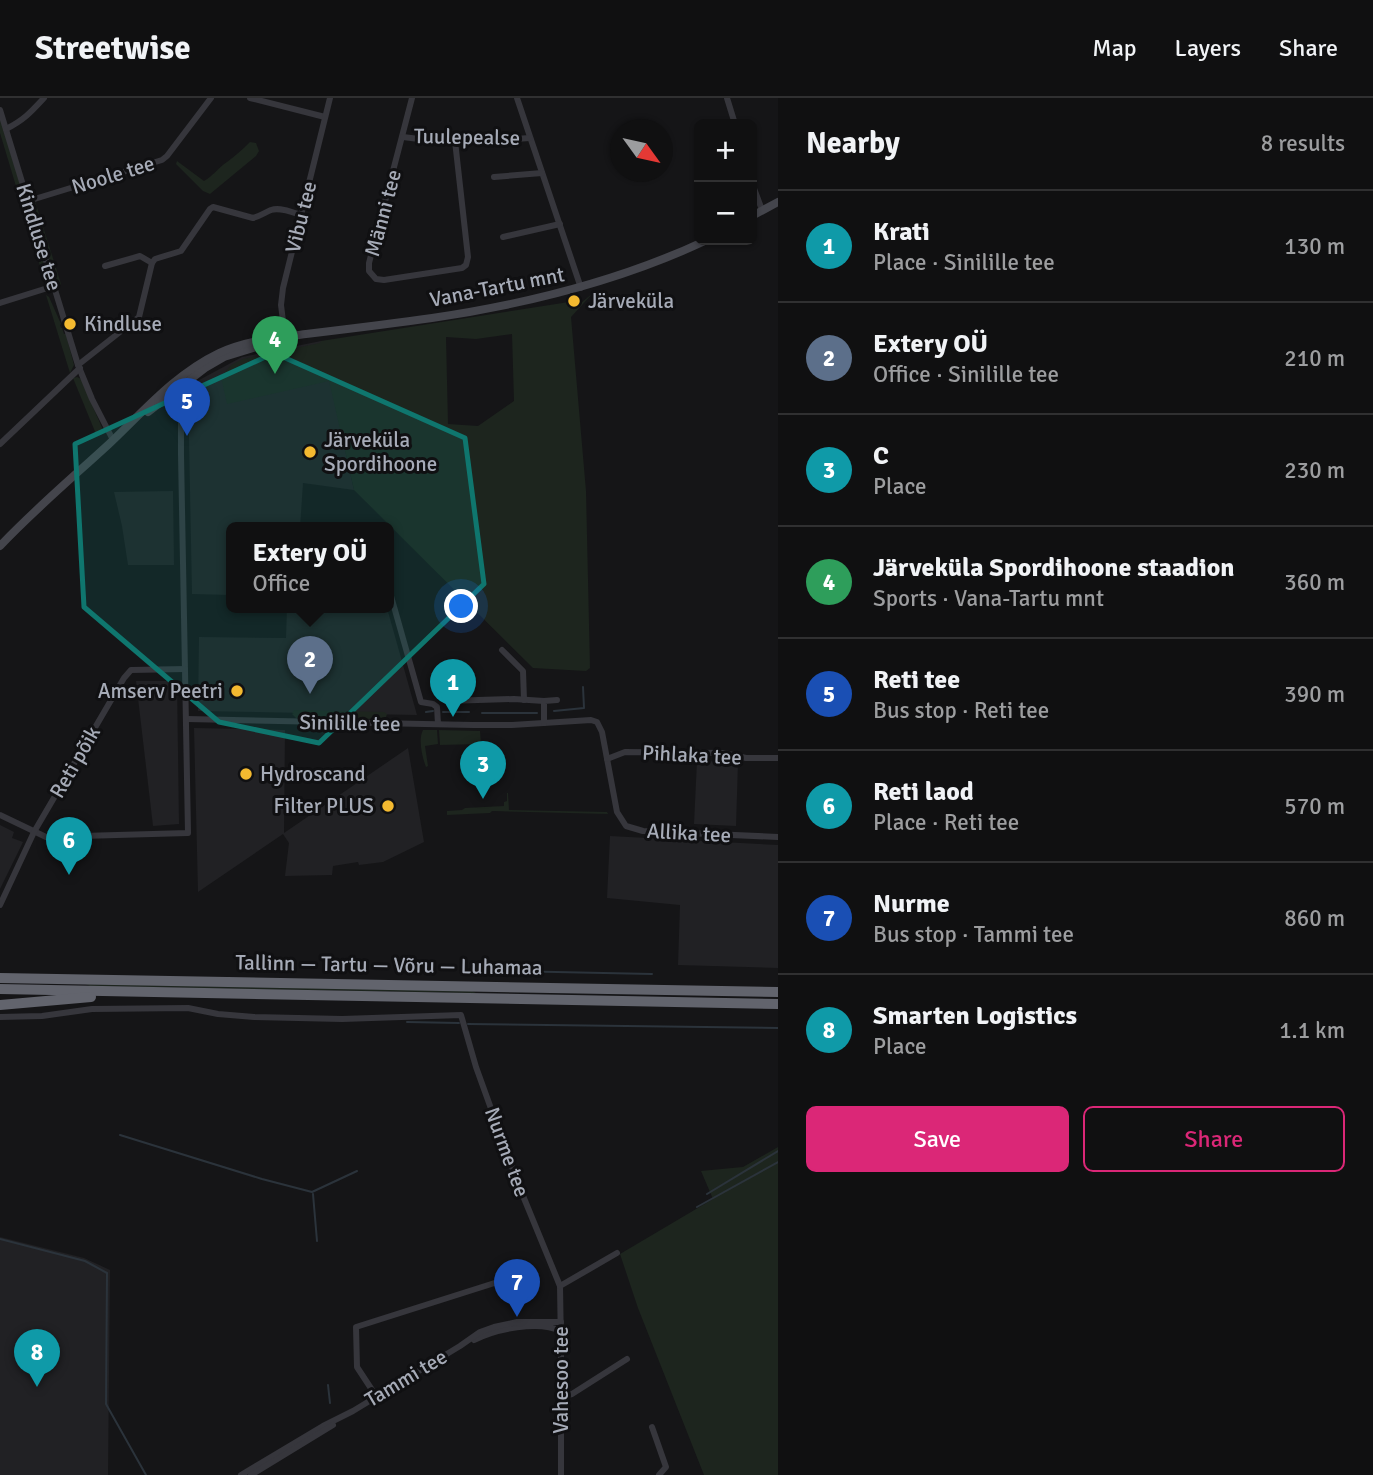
<!DOCTYPE html>
<html lang="en">
<head>
<meta charset="utf-8">
<style>
	body { margin:0; font-family:Signika,sans-serif; background:#1e1e1f; color:#f1f3f6 }
	.controls { position:absolute; right:21px; top:21px; display:grid; overflow:hidden; border-radius:10px; box-shadow:0 2px 5px #0004 }
	.controls button { width:63px; height:63px; display:grid; place-items:center; padding:0; border:0; border-bottom:2px solid #303031; background:#101011; color:#f1f3f6; font:35px sans-serif }
	.compass { position:absolute; left:610px; top:21px; width:63px; height:63px; border-radius:50%; background:#101011; box-shadow:0 2px 5px #0004; rotate:123deg }
	.you { position:absolute; left:462px; top:509px; width:24px; height:24px; margin:-18px; border:5px solid #fff; border-radius:50%; background:#1a73e8; box-shadow:0 0 0 10px #1a73e833 }
	.badge { display:grid; place-items:center; width:46px; height:46px; border-radius:50%; background:#db2777; color:#fff; font-size:23px; font-weight:700 }
	.pin { position:absolute; translate:-50% -58px; filter:drop-shadow(0 2px 4px #0008) }
	.pin::after { content:''; position:absolute; top:37px; width:24px; height:21px; background:inherit; clip-path:polygon(0 0,100% 0,50% 100%) }
	.popup { position:absolute; left:226px; top:424px; width:168px; height:91px; box-sizing:border-box; display:grid; place-content:center; border-radius:10px; background:#101011; filter:drop-shadow(0 2px 5px #0005); font-size:23px; white-space:nowrap; color:#9c9d9f }
	.popup b { font-size:26px; color:#f1f3f6 }
	.popup::after { content:''; position:absolute; left:50%; top:100%; margin-left:-14px; border:14px solid transparent; border-top-color:#101011 }
	.list { margin:0; padding:0; list-style:none }
	h2 { display:flex; justify-content:space-between; align-items:center; height:91px; margin:0; padding:0 28px; font-size:30px }
	h2 small { font-size:23px; font-weight:400; color:#9c9d9f }
	.list li { display:grid; grid-template-columns:46px 1fr auto; gap:21px; align-items:center; box-sizing:border-box; height:112px; padding:0 28px; border-top:2px solid #303031 }
	.list b { display:block; font-size:26px; white-space:nowrap }
	.list p { margin:0; font-size:23px; white-space:nowrap; color:#9c9d9f }
	.list em { font-size:23px; font-style:normal; color:#9c9d9f }
	.actions { display:flex; gap:14px; padding:21px 28px }
	.actions a { flex:1; padding:16px 0; border:2px solid #db2777; border-radius:10px; text-align:center; font-size:24px; color:#db2777 }
	.actions .main { background:#db2777; color:#fff }
	.map { position:relative; flex:none; width:778px; height:1377px; overflow:hidden }
	header { display:flex; align-items:center; gap:42px; box-sizing:border-box; height:98px; padding:0 35px; background:#101011; border-bottom:2px solid #303031 }
	header strong { font-size:33px }
	nav { display:flex; gap:38px; margin-inline-start:auto; font-size:24px }
	main { display:flex }
	aside { flex:1; background:#101011 }
	.map>svg:first-child { display:block }
	.built { fill:#212124 }
	.green { fill:#1d251e; fill-rule:evenodd }
	.lines { fill:none; stroke-linecap:round; stroke-linejoin:round }
	.stream { stroke:#2b333b; stroke-width:2 }
	.street { stroke:#36363c; stroke-width:6 }
	.secondary { stroke:#44454c; stroke-width:8 }
	.highway { stroke:#62646d; stroke-width:10 }
	.marked { fill:#0f766e; fill-opacity:0.2; stroke:#0f766e; stroke-width:5; stroke-linejoin:round }
	.poi-dot { fill:#f3b930; stroke:#101012; stroke-width:2.5 }
	.labels { text-anchor:middle; dominant-baseline:central; stroke-width:6; stroke-linejoin:round; paint-order:stroke }
	.street-label { font-size:21px; fill:#a6abb7; stroke:#101012 }
	.poi-label { font-size:21px; fill:#a6abb7; stroke:#101012; text-anchor:start }
</style>
</head>
<body>
<header>
<strong>Streetwise</strong>
<nav><a>Map</a><a>Layers</a><a>Share</a></nav>
</header>
<main>
<div class="map">
<svg width="778" height="1377" viewBox="0 0 778 1377">
	<rect width="100%" height="100%" fill="#151517"/>
	<!-- built -->
	<g class="built">
		<polygon points="321,243 354,392 303,385 300,430 231,430 231,497 192,496 188,288 242,259"/>
		<polygon points="173,393 174,467 128,467 122,428 114,394"/>
		<polygon points="287,510 387,510 417,617 198,613 199,539 286,540"/>
		<polygon points="136,583 177,583 179,726 153,728"/>
		<polygon points="194,630 285,632 284,735 408,650 424,744 383,764 359,767 358,764 333,768 332,777 285,778 289,745 283,736 198,794"/>
		<polygon points="697,663 738,664 736,728 694,726"/>
		<polygon points="0,727 14,734 12,740 23,744 0,791"/>
		<polygon points="610,738 778,747 778,870 678,867 680,807 607,800"/>
		<polygon points="0,1139 84,1160 110,1172 108,1377 0,1377"/>
	</g>
	<!-- green -->
	<g class="green">
		<polygon points="0,20 48,178 49,183 46,188 0,35"/>
		<path d="M250,44L256,45L259,53L256,58L210,96L203,93L176,66L177,63L204,83C213,78 218,70 227,64C235,58 242,52 250,44Z"/>
		<polygon points="35,103 61,186 58,189 33,111"/>
		<path d="M593,195L571,219L586,393L590,570L586,573L533,570L354,392L329,283L227,306L221,279L231,267L243,261L320,245L321,243L569,204L571,209L581,205ZM512,236L514,303L478,328L448,326L446,239L476,241Z"/>
		<polygon points="46,197 49,199 61,226 60,227 61,230 62,230 64,236 66,236 74,267 70,275"/>
		<polygon points="77,279 81,281 103,332 96,336 73,280"/>
		<polygon points="294,612 384,614 387,616 386,619 382,621 296,620 292,616 294,616 292,615"/>
		<path d="M423,632H437L438,646L425,648L428,668L426,669C422,659 418,641 423,632Z"/>
		<polygon points="439,632 480,633 481,646 440,647"/>
		<polygon points="507,695 508,695 509,712 607,714 608,716 492,713 490,715 447,717 447,713 462,712 465,710 504,708 504,704 507,703"/>
		<polygon points="86,886 472,893 476,895 90,888"/>
		<polygon points="778,1049 778,1377 704,1377 638,1210 620,1156 713,1101 701,1073 743,1069"/>
	</g>
	<g class="lines">
		<!-- stream -->
		<g class="stream">
			<polyline points="554,613 584,610 583,589"/>
			<polyline points="426,614 433,613"/>
			<polyline points="443,614 469,614"/>
			<polyline points="482,615 537,615"/>
			<polyline points="466,872 652,876"/>
			<polyline points="407,924 459,925"/>
			<polyline points="468,926 778,930"/>
			<polyline points="120,1037 262,1081 312,1094 357,1073"/>
			<polyline points="313,1096 317,1143"/>
			<polyline points="707,1096 778,1053"/>
			<polyline points="697,1109 778,1064"/>
			<polyline points="0,1141 85,1163 107,1175 106,1306 146,1377"/>
			<polyline points="328,1287 330,1305"/>
		</g>
		<!-- street -->
		<g class="street">
			<polyline points="250,0 325,19"/>
			<polyline points="412,0 369,165 369,173 376,181 384,182 462,170 466,167 468,159 455,43"/>
			<polyline points="517,0 581,190"/>
			<polyline points="727,0 735,26"/>
			<polyline points="0,12 78,267 92,301 113,342"/>
			<path d="M6,31C24,22 31,14 44,0"/>
			<path d="M403,39C445,45 488,43 530,40"/>
			<polyline points="494,79 542,75"/>
			<polyline points="752,85 762,112"/>
			<polyline points="28,103 162,62 167,58 211,0"/>
			<polyline points="503,139 560,126"/>
			<polyline points="105,168 140,158 152,165"/>
			<polyline points="0,205 54,188"/>
			<polyline points="285,239 281,207 283,190 330,0"/>
			<path d="M78,267L139,219L152,165L155,161L181,153L210,111L213,109L253,120C260,118 264,115 271,112C280,109 292,114 301,117"/>
			<polyline points="176,293 176,306 181,314"/>
			<polyline points="0,346 80,270"/>
			<polyline points="389,491 421,604 433,606 437,609 438,626"/>
			<polyline points="502,552 523,573 524,602"/>
			<polyline points="446,603 514,601 544,603"/>
			<polyline points="187,621 473,627 512,627 591,622 597,624 602,634 617,714 626,728 643,733 778,739"/>
			<polyline points="544,625 544,603 557,602"/>
			<polyline points="607,661 625,654 724,655 746,660 778,660"/>
			<polyline points="0,717 46,739 188,735 181,357 181,296 176,290"/>
			<polyline points="0,807 34,734 124,580 131,572 185,571"/>
			<polyline points="0,919 42,918 92,911 188,910 218,916 254,919 342,921 461,917 476,969 519,1088 560,1188 561,1249 561,1377"/>
			<polyline points="560,1188 617,1155"/>
			<path d="M474,1242C496,1231 538,1222 561,1233"/>
			<polyline points="376,1298 357,1269 356,1229 504,1182"/>
			<polyline points="561,1299 572,1296 627,1261"/>
			<polyline points="652,1329 666,1369 659,1377"/>
			<polyline points="241,1377 323,1328 353,1313 460,1248 480,1234 494,1229 517,1224 561,1224"/>
			<polyline points="251,1377 333,1327"/>
		</g>
		<!-- secondary -->
		<g class="secondary">
			<polyline points="752,118 778,104"/>
			<polyline points="148,314 205,270 224,259 269,245"/>
			<path d="M0,448C34,412 72,380 109,346C143,314 175,276 219,255C247,242 276,240 306,236C348,231 390,226 432,220C527,206 620,183 707,142"/>
		</g>
		<!-- highway -->
		<g class="highway">
			<polyline points="0,880 778,894"/>
			<polyline points="0,891 778,906"/>
			<polyline points="0,907 91,899"/>
		</g>
	</g>
	<!-- marked area -->
	<path class="marked" d="M274,255L465,340L484,486L319,645L219,624L84,509L75,346Z"/>
	<!-- markers -->
	<g class="poi-dot">
		<circle cx="574" cy="203" r="7"/>
		<circle cx="70" cy="226" r="7"/>
		<circle cx="310" cy="354" r="7"/>
		<circle cx="237" cy="593" r="7"/>
		<circle cx="246" cy="676" r="7"/>
		<circle cx="388" cy="708" r="7"/>
	</g>
	<g class="labels">
		<!-- street labels -->
		<g class="street-label">
			<text transform="translate(467 39) rotate(1)">Tuulepealse</text>
			<text transform="translate(113 77) rotate(-17)">Noole tee</text>
			<text transform="translate(383 115) rotate(-75)">Männi tee</text>
			<text transform="translate(301 119) rotate(-76)">Vibu tee</text>
			<text transform="translate(39 139) rotate(73)">Kindluse tee</text>
			<text transform="translate(497 189) rotate(-11)">Vana-Tartu mnt</text>
			<text transform="translate(350 625) rotate(1)">Sinilille tee</text>
			<text transform="translate(692 657) rotate(3)">Pihlaka tee</text>
			<text transform="translate(75 664) rotate(-60)">Reti põik</text>
			<text transform="translate(689 735) rotate(3)">Allika tee</text>
			<text transform="translate(389 867) rotate(1)">Tallinn — Tartu — Võru — Luhamaa</text>
			<text transform="translate(507 1054) rotate(70)">Nurme tee</text>
			<text transform="translate(406 1280) rotate(-31)">Tammi tee</text>
			<text transform="translate(561 1282) rotate(-90)">Vahesoo tee</text>
		</g>
		<!-- poi labels -->
		<g class="poi-label">
			<text x="588" y="203">Järveküla</text>
			<text x="84" y="226">Kindluse</text>
			<text x="324" y="342">Järveküla<tspan x="324" dy="24">Spordihoone</tspan></text>
			<text x="223" y="593" text-anchor="end">Amserv Peetri</text>
			<text x="260" y="676">Hydroscand</text>
			<text x="374" y="708" text-anchor="end">Filter PLUS</text>
		</g>
	</g>
</svg>
<div class="controls">
<button>+</button>
<button>−</button>
</div>
<svg class="compass" viewBox="-18 -18 36 36"><path d="M0-13l5 13h-10z" fill="#e53935"/><path d="M0 13l5-13h-10z" fill="#9c9d9f"/></svg>
<div class="you"></div>
<div class="pin badge" style="left:453px;top:619px;background:#0f9aa8">1</div>
<div class="pin badge" style="left:310px;top:596px;background:#5c6f8a">2</div>
<div class="popup"><b>Extery OÜ</b>Office</div>
<div class="pin badge" style="left:483px;top:701px;background:#0f9aa8">3</div>
<div class="pin badge" style="left:275px;top:276px;background:#2e9e5b">4</div>
<div class="pin badge" style="left:187px;top:338px;background:#1a4fb4">5</div>
<div class="pin badge" style="left:69px;top:777px;background:#0f9aa8">6</div>
<div class="pin badge" style="left:517px;top:1219px;background:#1a4fb4">7</div>
<div class="pin badge" style="left:37px;top:1289px;background:#0f9aa8">8</div>
</div>
<aside>
<h2>Nearby<small>8 results</small></h2>
<ul class="list">
<li><span class="badge" style="background:#0f9aa8">1</span><div><b>Krati</b><p>Place · Sinilille tee</p></div><em>130 m</em></li>
<li><span class="badge" style="background:#5c6f8a">2</span><div><b>Extery OÜ</b><p>Office · Sinilille tee</p></div><em>210 m</em></li>
<li><span class="badge" style="background:#0f9aa8">3</span><div><b>C</b><p>Place</p></div><em>230 m</em></li>
<li><span class="badge" style="background:#2e9e5b">4</span><div><b>Järveküla Spordihoone staadion</b><p>Sports · Vana-Tartu mnt</p></div><em>360 m</em></li>
<li><span class="badge" style="background:#1a4fb4">5</span><div><b>Reti tee</b><p>Bus stop · Reti tee</p></div><em>390 m</em></li>
<li><span class="badge" style="background:#0f9aa8">6</span><div><b>Reti laod</b><p>Place · Reti tee</p></div><em>570 m</em></li>
<li><span class="badge" style="background:#1a4fb4">7</span><div><b>Nurme</b><p>Bus stop · Tammi tee</p></div><em>860 m</em></li>
<li><span class="badge" style="background:#0f9aa8">8</span><div><b>Smarten Logistics</b><p>Place</p></div><em>1.1 km</em></li>
</ul>
<div class="actions"><a class="main">Save</a><a>Share</a></div>
</aside>
</main>
</body>
</html>
